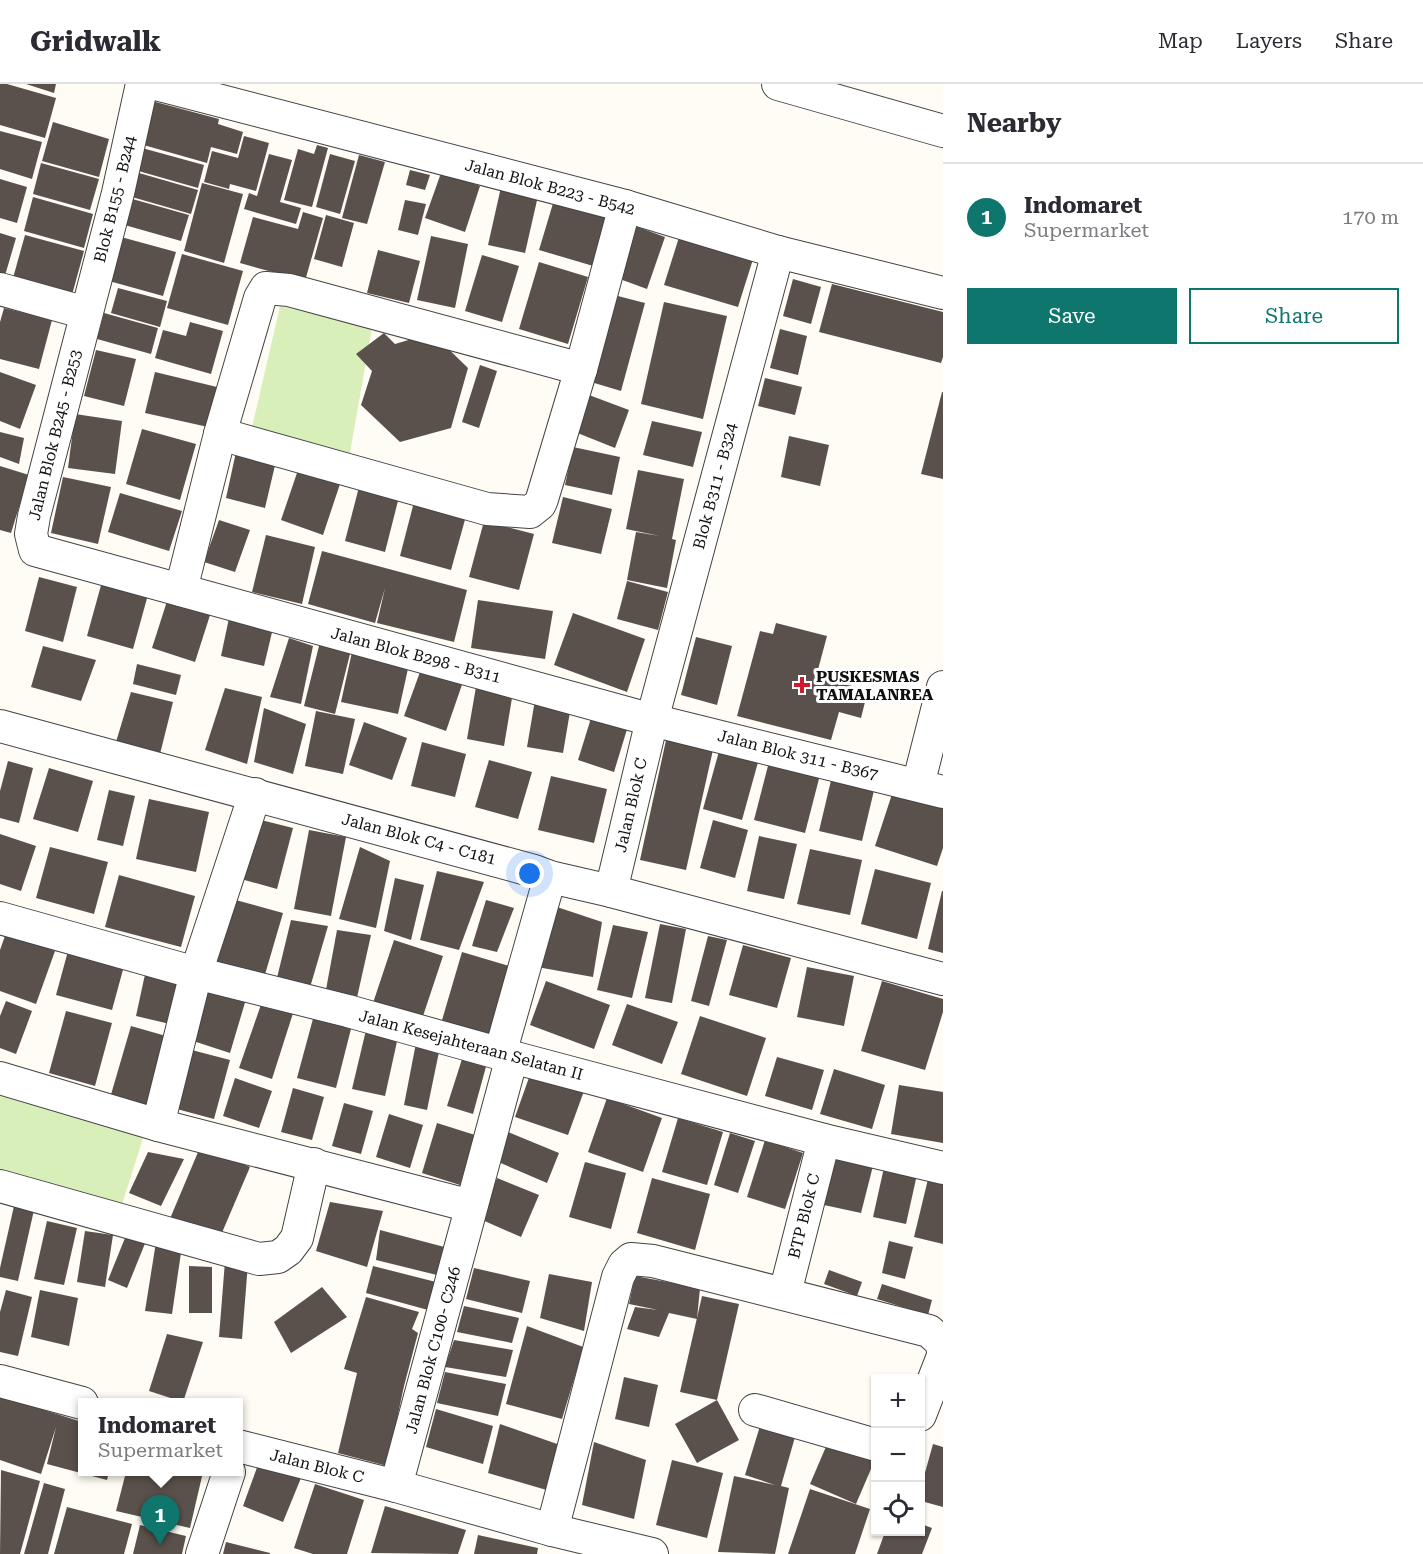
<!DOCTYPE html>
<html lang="en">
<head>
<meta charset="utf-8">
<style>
	body { margin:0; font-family:"Roboto Serif",serif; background:#f7f7f7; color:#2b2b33 }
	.controls { position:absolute; right:18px; bottom:18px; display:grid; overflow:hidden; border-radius:0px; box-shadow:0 2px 4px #0004 }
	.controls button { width:54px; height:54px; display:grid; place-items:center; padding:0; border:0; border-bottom:2px solid #e1e1e2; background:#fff; color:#2b2b33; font:30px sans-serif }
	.you { position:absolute; left:530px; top:790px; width:21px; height:21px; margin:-15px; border:4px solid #fff; border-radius:50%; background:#1a73e8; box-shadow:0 0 0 9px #1a73e833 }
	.badge { display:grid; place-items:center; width:39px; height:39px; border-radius:50%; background:#0f766e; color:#fff; font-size:20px; font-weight:700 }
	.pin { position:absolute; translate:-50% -50px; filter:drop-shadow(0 2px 3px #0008) }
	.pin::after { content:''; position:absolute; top:32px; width:21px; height:18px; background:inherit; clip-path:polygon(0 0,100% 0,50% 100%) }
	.popup { position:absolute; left:78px; top:1314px; width:165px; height:78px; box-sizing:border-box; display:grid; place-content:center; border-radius:0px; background:#fff; filter:drop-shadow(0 2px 4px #0005); font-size:20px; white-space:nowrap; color:#7c7c81 }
	.popup b { font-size:22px; color:#2b2b33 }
	.popup::after { content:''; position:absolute; left:50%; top:100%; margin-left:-12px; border:12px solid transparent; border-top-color:#fff }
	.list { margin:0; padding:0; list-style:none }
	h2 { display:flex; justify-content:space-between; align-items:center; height:78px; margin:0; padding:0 24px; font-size:26px }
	h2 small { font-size:20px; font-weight:400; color:#7c7c81 }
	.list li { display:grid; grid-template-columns:39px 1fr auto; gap:18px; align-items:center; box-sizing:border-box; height:108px; padding:0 24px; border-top:2px solid #e1e1e2 }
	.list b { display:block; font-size:22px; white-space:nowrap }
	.list p { margin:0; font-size:20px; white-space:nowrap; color:#7c7c81 }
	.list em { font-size:20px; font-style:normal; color:#7c7c81 }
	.actions { display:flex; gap:12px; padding:18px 24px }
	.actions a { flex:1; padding:14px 0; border:2px solid #0f766e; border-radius:0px; text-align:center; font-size:21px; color:#0f766e }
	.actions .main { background:#0f766e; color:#fff }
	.icon { flex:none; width:33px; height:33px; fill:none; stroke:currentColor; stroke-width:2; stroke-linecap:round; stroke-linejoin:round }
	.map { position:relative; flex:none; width:943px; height:1470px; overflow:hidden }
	header { display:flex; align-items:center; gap:36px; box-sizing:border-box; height:84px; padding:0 30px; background:#fff; border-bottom:2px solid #e1e1e2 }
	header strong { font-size:28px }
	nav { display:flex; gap:33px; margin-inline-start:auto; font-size:21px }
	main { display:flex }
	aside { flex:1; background:#fff }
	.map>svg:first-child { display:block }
	.green { fill:#d9efb9 }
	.building { fill:#5b514c }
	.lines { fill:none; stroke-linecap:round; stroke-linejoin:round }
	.minor-casing { stroke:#444; stroke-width:34 }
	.minor { stroke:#fff; stroke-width:32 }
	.poi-dot { fill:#d01a31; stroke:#fff; stroke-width:2 }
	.labels { text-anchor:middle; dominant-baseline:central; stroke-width:6; stroke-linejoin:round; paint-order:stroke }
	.street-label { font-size:16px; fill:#111; stroke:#fff }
	.poi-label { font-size:16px; font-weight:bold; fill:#111; stroke:#fff; text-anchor:start }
</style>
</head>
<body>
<header>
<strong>Gridwalk</strong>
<nav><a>Map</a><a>Layers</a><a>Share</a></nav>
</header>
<main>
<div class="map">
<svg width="943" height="1470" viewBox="0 0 943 1470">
	<rect width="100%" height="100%" fill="#fffcf5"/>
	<!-- green -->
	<g class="green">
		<polygon points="280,222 372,244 349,374 251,348"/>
		<polygon points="0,1008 144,1051 119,1130 0,1095"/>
	</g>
	<!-- building -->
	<g class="building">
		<polygon points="0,0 7,0 56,14 45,54 0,41"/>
		<polygon points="26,0 56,0 54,9"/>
		<polygon points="152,17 219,35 218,40 243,48 237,70 211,63 207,79 140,60"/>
		<polygon points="53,38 109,55 99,93 42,77"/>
		<polygon points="0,47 42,58 32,95 0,85"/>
		<polygon points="244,52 269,59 256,107 230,100 229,105 204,98 212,67 238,74"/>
		<polygon points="317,61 328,64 312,123 284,116 298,65 314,70"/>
		<polygon points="142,64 204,81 198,104 135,86"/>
		<polygon points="269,70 292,76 280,118 301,124 296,140 244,125 249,109 257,112"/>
		<polygon points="330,70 355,77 340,130 316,123"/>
		<polygon points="359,71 385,78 367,140 342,134"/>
		<polygon points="41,79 99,95 90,126 33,110"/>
		<polygon points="410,86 430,91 425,106 406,101"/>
		<polygon points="139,89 198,106 191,130 132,113"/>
		<polygon points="441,89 480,102 465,148 425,134"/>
		<polygon points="0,95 27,103 17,139 0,134"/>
		<polygon points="202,99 243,110 224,179 184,167"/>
		<polygon points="501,103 538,112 525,169 488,161"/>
		<polygon points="33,113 93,130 84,164 24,147"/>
		<polygon points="129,114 189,131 181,157 121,140"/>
		<polygon points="405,116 426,120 418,151 398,146"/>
		<polygon points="554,116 615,135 600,184 539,166"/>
		<polygon points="303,128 323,134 305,197 240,179 253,133 298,145"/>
		<polygon points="326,131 354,139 342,183 314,175"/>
		<polygon points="635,142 665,153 647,205 617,194"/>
		<polygon points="0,149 16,154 4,195 0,194"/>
		<polygon points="680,150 754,172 738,223 664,201"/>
		<polygon points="25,151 84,167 72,211 13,194"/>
		<polygon points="431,152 468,160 455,224 417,216"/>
		<polygon points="121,153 176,168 163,212 109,197"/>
		<polygon points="378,166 420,177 409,219 367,209"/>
		<polygon points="182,170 243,187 228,241 167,224"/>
		<polygon points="482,171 519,182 502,238 465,227"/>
		<polygon points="539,178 588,193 568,260 519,245"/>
		<polygon points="793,195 821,203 811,240 783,232"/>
		<polygon points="832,200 943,228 943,273 941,279 819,248"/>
		<polygon points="118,204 167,217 160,243 111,229"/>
		<polygon points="614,211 645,219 621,307 591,298"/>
		<polygon points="664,218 727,232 703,335 641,320"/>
		<polygon points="4,224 52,236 39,285 0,275 0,238"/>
		<polygon points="104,229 158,244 151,270 97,255"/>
		<polygon points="190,238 223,247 211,290 155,274 163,246 186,252"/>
		<polygon points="780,245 807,252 798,291 770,284"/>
		<polygon points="384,249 395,260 432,249 468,284 451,344 400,358 361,321 372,287 356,270"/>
		<polygon points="96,266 136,275 124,322 84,312"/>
		<polygon points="480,281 497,287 479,344 462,338"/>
		<polygon points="0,288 36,301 20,345 0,337"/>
		<polygon points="155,288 217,303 208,343 145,329"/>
		<polygon points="765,294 802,303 795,331 758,322"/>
		<polygon points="942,308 943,308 943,395 921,390"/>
		<polygon points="589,311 629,326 615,364 575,348"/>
		<polygon points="75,330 122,337 115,390 68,384"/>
		<polygon points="652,337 702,348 693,383 643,371"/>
		<polygon points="142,345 196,360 180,416 126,400"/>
		<polygon points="0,348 24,354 19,380 0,373"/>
		<polygon points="789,352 829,361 820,402 781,393"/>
		<polygon points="573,363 620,373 612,411 565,401"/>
		<polygon points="236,368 276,377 265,424 226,414"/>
		<polygon points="0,382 29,391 11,449 0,446"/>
		<polygon points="299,383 341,397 323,451 281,436"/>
		<polygon points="638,386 684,395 672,455 676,456 667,504 627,496 636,448 660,452 626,445"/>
		<polygon points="63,393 111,403 98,460 51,449"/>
		<polygon points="359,403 399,413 385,468 345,457"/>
		<polygon points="120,409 182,427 169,467 108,448"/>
		<polygon points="563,413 612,425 601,470 552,459"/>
		<polygon points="414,418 466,432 451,486 400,472"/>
		<polygon points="219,436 250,446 235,488 204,478"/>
		<polygon points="484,437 534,450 519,506 469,493"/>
		<polygon points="266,451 315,463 302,520 252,508"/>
		<polygon points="322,467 467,506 454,558 377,539 385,504 375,539 308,520"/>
		<polygon points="39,493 77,503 63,558 25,547"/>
		<polygon points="103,494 149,507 133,565 87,552"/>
		<polygon points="627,497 668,508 658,546 617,535"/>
		<polygon points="168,514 211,528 195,578 152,564"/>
		<polygon points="478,516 553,527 545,575 471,564"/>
		<polygon points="573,529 645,555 627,608 554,581"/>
		<polygon points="229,534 273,544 264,582 221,572"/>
		<polygon points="776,539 827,552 816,593 868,606 861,634 839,628 831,656 737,632 760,547 773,550"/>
		<polygon points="696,553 732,562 717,621 681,611"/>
		<polygon points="289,554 313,562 301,620 270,613"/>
		<polygon points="321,554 352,562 335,630 304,622"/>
		<polygon points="43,562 96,576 81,617 31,603"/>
		<polygon points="352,568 409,580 398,630 341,618"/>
		<polygon points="424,577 465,592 446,647 404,632"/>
		<polygon points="137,580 181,591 176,611 133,600"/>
		<polygon points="477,597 514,602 504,662 467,655"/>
		<polygon points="225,604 262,613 247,680 205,666"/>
		<polygon points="131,608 173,618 160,670 116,658"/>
		<polygon points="535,616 571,622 563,669 527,663"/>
		<polygon points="264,624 306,640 293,690 254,678"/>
		<polygon points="316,627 355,635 343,690 305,682"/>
		<polygon points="592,631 628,642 614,688 578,676"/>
		<polygon points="364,638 407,654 392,696 349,681"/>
		<polygon points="668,647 715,657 686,786 640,776"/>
		<polygon points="422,658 466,670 455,713 411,702"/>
		<polygon points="721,660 760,671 742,736 703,725"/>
		<polygon points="770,674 821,687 805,749 754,736"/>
		<polygon points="489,676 532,688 518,735 475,723"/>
		<polygon points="8,677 33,684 19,739 0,734 0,707"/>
		<polygon points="49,684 93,697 78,748 33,735"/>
		<polygon points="833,688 876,698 862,757 819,747"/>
		<polygon points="551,692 607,705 594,759 538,746"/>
		<polygon points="895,701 943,717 943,764 937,782 875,762"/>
		<polygon points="109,706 135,712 123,762 97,756"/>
		<polygon points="149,715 209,728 196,788 136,775"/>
		<polygon points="257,735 293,744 277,805 241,795"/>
		<polygon points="713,736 748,746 735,794 700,784"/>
		<polygon points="309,746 346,753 331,832 294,825"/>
		<polygon points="0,750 36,762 21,807 0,800"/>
		<polygon points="759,752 797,760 784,815 747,807"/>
		<polygon points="50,763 108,778 94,830 36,814"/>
		<polygon points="360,763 390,777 376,844 339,835"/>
		<polygon points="810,765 862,776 850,831 797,820"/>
		<polygon points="875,785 931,799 917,855 861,840"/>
		<polygon points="437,787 484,798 459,866 420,856"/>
		<polygon points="119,791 195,812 181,863 105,843"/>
		<polygon points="395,794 424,801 411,856 384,847"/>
		<polygon points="942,807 943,807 943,869 928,865"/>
		<polygon points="232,815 283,829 264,894 212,880"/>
		<polygon points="486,816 514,824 497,868 472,862"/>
		<polygon points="557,823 602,838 593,893 537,883"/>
		<polygon points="291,836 328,842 309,907 276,898"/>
		<polygon points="660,840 686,845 672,919 645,914"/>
		<polygon points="613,841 648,848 632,914 597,906"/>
		<polygon points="337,846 371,851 356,918 325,911"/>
		<polygon points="6,849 55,867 36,920 0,907 0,866"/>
		<polygon points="708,852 727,856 709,922 691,917"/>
		<polygon points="394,856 443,872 419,944 370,928"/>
		<polygon points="743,861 791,874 777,924 729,911"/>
		<polygon points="68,867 124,882 112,926 56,911"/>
		<polygon points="462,868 519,885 497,960 440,943"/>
		<polygon points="147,881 185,889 174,941 136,932"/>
		<polygon points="807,883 854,892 844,942 797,933"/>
		<polygon points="206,893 249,905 230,969 187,955"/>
		<polygon points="546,897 610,921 594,965 530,941"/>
		<polygon points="882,897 943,915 943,928 925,986 861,967"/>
		<polygon points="264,912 295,923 272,995 239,984"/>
		<polygon points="6,917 32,927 16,970 0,964 0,932"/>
		<polygon points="627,920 678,938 662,980 612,961"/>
		<polygon points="66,927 112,939 95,1002 49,989"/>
		<polygon points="314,931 352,941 336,1004 297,994"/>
		<polygon points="700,932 766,954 747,1012 681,990"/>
		<polygon points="131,942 166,952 145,1024 110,1014"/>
		<polygon points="366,946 398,953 385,1012 352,1005"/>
		<polygon points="416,959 440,963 427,1026 404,1021"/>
		<polygon points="188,965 230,976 214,1035 173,1024"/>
		<polygon points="463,972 487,979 473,1030 447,1022"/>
		<polygon points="777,973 824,986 812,1026 765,1012"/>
		<polygon points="834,985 885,1001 872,1045 820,1030"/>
		<polygon points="531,988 584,1007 568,1051 515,1033"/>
		<polygon points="235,994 272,1007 259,1044 223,1032"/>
		<polygon points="899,1001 943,1008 943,1059 891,1050"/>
		<polygon points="293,1004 324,1013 312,1056 281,1048"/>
		<polygon points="607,1014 662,1034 643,1088 588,1068"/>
		<polygon points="344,1019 373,1027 361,1070 332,1062"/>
		<polygon points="389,1030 423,1041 410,1084 376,1073"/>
		<polygon points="678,1034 723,1048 707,1101 662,1088"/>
		<polygon points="437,1039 475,1051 460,1101 422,1089"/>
		<polygon points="508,1048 559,1069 547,1099 496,1077"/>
		<polygon points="730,1049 755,1057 738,1109 714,1101"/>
		<polygon points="765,1056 803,1069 785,1125 747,1113"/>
		<polygon points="201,1061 250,1083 218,1158 169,1137"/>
		<polygon points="148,1068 184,1075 161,1122 129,1109"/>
		<polygon points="837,1069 874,1078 861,1129 824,1121"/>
		<polygon points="585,1078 626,1089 611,1145 569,1133"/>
		<polygon points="885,1079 918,1086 906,1140 873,1133"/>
		<polygon points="929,1091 943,1094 943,1160 914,1153"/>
		<polygon points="497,1094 539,1111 521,1153 480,1135"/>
		<polygon points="652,1094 710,1110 695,1166 637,1149"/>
		<polygon points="330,1118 383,1127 367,1183 316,1167"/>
		<polygon points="14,1122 34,1126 18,1197 0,1193 0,1184"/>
		<polygon points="47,1137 77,1144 64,1201 34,1195"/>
		<polygon points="380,1146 452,1165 445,1193 376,1176"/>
		<polygon points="85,1147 113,1151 105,1203 77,1198"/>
		<polygon points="127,1149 146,1157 127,1204 108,1196"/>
		<polygon points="889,1157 913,1163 905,1195 882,1189"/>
		<polygon points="156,1158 182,1162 172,1230 145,1227"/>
		<polygon points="225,1177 248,1179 242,1255 219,1253"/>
		<polygon points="189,1182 212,1183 212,1229 189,1229"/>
		<polygon points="373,1182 436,1198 428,1226 366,1209"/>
		<polygon points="474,1184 530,1197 522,1229 466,1215"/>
		<polygon points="829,1186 862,1198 857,1212 824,1200"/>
		<polygon points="549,1190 592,1198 584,1247 540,1234"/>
		<polygon points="635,1192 700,1204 697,1235 669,1229 659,1253 627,1245 635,1223 658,1226 629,1220"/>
		<polygon points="882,1200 932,1216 928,1231 877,1215"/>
		<polygon points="322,1203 347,1233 291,1269 274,1238"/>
		<polygon points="6,1206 32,1213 18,1272 0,1268 0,1228"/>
		<polygon points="40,1206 78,1214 69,1262 31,1253"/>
		<polygon points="702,1212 739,1220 717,1316 680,1308"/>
		<polygon points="366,1213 419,1228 412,1245 418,1249 404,1302 387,1382 338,1369 357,1289 344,1285"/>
		<polygon points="464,1222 519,1234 512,1259 457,1248"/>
		<polygon points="527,1242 586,1264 577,1285 562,1335 506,1320"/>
		<polygon points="167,1250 203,1258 183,1318 149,1307"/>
		<polygon points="454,1256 513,1266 506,1293 445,1283"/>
		<polygon points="445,1288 506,1300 498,1332 437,1319"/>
		<polygon points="624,1293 658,1301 649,1343 615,1335"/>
		<polygon points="0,1312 82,1338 82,1388 109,1388 107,1396 47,1380 56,1343 41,1390 0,1376"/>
		<polygon points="717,1316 739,1356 697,1379 675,1340"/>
		<polygon points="436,1325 493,1342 483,1380 426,1363"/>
		<polygon points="500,1340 560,1361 550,1407 488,1389"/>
		<polygon points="760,1342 795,1353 781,1402 789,1404 775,1470 718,1468 734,1392 775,1401 745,1391"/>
		<polygon points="594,1358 646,1376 634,1435 582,1421"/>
		<polygon points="828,1358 874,1378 856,1420 810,1400"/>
		<polygon points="933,1360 943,1363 943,1423 921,1417 921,1403"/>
		<polygon points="672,1376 723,1389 707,1454 656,1441"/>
		<polygon points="259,1378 301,1394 283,1438 243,1422"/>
		<polygon points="1,1386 40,1397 20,1470 0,1470"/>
		<polygon points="126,1388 203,1388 190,1444 116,1427"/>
		<polygon points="44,1399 65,1405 48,1470 24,1470"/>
		<polygon points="315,1400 364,1416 347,1470 313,1470 294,1464"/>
		<polygon points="810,1405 870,1425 855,1470 788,1470"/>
		<polygon points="385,1422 466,1446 458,1470 371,1469"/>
		<polygon points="67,1423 132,1440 124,1470 54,1470"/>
		<polygon points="921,1440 932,1444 922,1470 877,1470 885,1448 921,1448"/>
		<polygon points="140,1441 186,1452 182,1470 133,1470"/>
		<polygon points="478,1451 538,1464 537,1470 474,1470"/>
		<polygon points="226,1458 270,1469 270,1470 223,1470"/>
	</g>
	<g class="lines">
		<!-- minor casing -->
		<g class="minor-casing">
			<g id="minor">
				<polyline points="142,0 118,109 34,432 31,450 35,466 652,636 943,708"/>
				<polyline points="156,0 625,122 778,168 943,209"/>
				<polyline points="778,0 943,47"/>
				<polyline points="0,205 86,229"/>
				<polyline points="220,350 487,425 530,428 540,420 542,415 581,285 625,122"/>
				<polyline points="181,506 220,350 260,214 266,204 289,206 581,285"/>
				<polyline points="0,642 534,787 550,793 611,807 943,895"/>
				<polyline points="918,701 943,603"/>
				<polyline points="611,807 652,636 778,168"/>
				<polyline points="0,834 196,889 348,927 512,973 824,1056 943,1084"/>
				<polyline points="500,970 550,793"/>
				<polyline points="512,973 396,1402 552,1446 652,1470"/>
				<polyline points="0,994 158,1041 471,1122"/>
				<polyline points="158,1041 196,889 255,710"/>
				<polyline points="0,1102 259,1175 278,1173 288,1166 297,1154 314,1080"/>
				<polyline points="785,1209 824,1056"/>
				<polyline points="0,1297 82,1319"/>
				<polyline points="755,1326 876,1361"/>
				<polyline points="920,1331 943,1272"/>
				<polyline points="238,1362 396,1402"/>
				<polyline points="552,1446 618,1193 624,1181 631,1175 653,1177 929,1247 942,1259 943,1268"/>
				<polyline points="202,1470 229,1388"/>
			</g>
		</g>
		<!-- minor -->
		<use href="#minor" class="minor"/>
	</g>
	<!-- markers -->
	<path class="poi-dot" d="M799 592h6v6h6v6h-6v6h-6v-6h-6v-6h6z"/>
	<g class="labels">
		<!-- street labels -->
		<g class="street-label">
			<text transform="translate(550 103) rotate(15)">Jalan Blok B223 - B542</text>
			<text transform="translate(115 115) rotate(-76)">Blok B155 - B244</text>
			<text transform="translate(55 351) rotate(-76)">Jalan Blok B245 - B253</text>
			<text transform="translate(715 402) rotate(-75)">Blok B311 - B324</text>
			<text transform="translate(416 571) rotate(15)">Jalan Blok B298 - B311</text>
			<text transform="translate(798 671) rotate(14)">Jalan Blok 311 - B367</text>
			<text transform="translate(631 721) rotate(-77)">Jalan Blok C</text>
			<text transform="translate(419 755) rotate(15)">Jalan Blok C4 - C181</text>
			<text transform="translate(471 961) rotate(15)">Jalan Kesejahteraan Selatan II</text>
			<text transform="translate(804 1132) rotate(-76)">BTP Blok C</text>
			<text transform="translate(433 1266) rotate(-75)">Jalan Blok C100- C246</text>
			<text transform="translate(317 1382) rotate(14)">Jalan Blok C</text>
		</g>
		<!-- poi labels -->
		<g class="poi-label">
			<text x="816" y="592">PUSKESMAS<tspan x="816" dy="18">TAMALANREA</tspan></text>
		</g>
	</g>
</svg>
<div class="controls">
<button>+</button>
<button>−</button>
<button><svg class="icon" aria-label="locate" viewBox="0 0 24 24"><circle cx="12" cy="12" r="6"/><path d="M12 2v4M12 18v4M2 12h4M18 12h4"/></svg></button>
</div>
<div class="you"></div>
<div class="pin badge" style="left:160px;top:1461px">1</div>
<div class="popup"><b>Indomaret</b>Supermarket</div>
</div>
<aside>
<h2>Nearby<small></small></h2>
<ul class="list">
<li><span class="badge">1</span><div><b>Indomaret</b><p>Supermarket</p></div><em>170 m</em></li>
</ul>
<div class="actions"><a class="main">Save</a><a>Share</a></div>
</aside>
</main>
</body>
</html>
